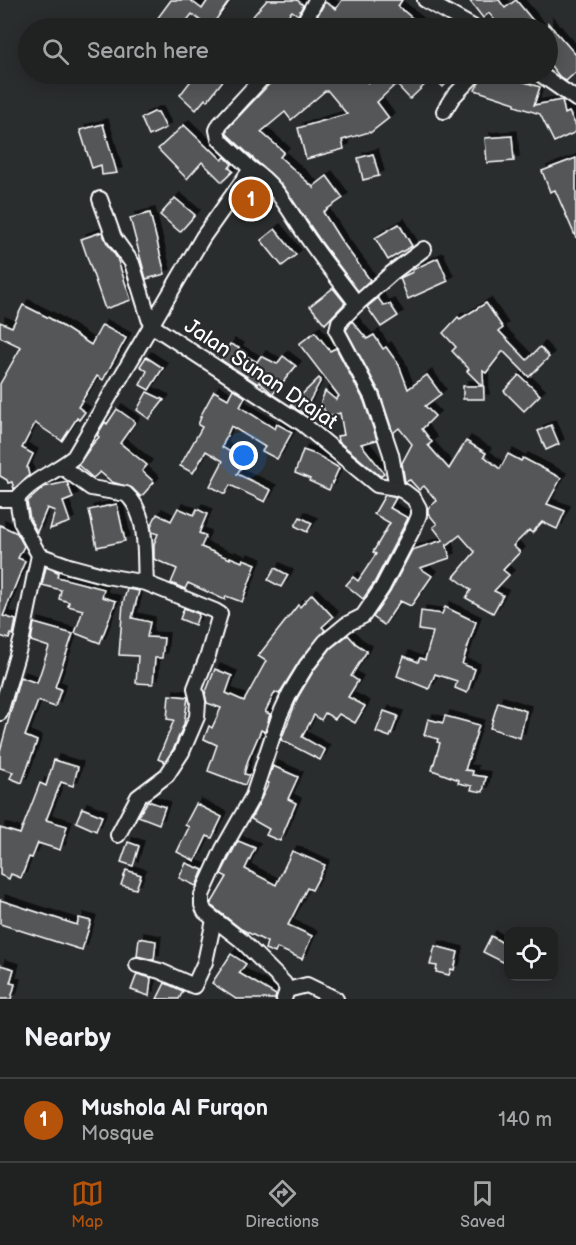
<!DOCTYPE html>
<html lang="en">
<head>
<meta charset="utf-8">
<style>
	body { margin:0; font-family:"Balsamiq Sans",sans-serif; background:#282a2a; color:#f1f3f6 }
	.controls { position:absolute; right:18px; bottom:18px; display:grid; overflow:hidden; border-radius:12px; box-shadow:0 3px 15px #0003 }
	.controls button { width:54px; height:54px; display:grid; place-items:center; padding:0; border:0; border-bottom:2px solid #3d3f40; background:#202222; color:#f1f3f6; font:30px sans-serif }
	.you { position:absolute; left:244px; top:456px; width:21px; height:21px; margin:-15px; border:4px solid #fff; border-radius:50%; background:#1a73e8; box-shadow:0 0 0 9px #1a73e833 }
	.badge { display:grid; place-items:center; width:39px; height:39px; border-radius:50%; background:#b45309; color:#fff; font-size:20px; font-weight:700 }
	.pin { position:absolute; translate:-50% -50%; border:3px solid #fff; box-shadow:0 2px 6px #0006 }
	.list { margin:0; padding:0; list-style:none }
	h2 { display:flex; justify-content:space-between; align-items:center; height:78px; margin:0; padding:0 24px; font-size:26px }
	h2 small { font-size:20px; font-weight:400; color:#a2a4a5 }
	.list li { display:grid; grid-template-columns:39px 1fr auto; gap:18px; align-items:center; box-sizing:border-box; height:84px; padding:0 24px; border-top:2px solid #3d3f40 }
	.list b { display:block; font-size:22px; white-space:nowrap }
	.list p { margin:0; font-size:20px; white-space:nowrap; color:#a2a4a5 }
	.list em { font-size:20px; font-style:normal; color:#a2a4a5 }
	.icon { flex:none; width:33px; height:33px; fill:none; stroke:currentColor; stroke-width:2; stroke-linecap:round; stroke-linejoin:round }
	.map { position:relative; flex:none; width:576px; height:999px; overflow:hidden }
	.search { position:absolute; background:#202222; box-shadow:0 3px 15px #0003; left:18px; right:18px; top:18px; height:66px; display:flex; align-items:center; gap:15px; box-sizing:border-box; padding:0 21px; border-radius:33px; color:#a2a4a5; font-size:22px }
	.sheet { height:162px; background:#202222 }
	nav { display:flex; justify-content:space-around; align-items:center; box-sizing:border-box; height:84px; border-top:2px solid #3d3f40; background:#202222; font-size:16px; color:#a2a4a5 }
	nav a { display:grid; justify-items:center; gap:3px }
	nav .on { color:#b45309 }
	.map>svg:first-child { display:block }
	.building { fill:#555758; stroke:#fff; stroke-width:1.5; filter:url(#shadow) }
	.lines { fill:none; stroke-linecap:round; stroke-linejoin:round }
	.minor-casing { stroke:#fff; stroke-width:18 }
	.minor { stroke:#2a2d2e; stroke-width:14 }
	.labels { text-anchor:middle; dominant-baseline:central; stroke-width:4.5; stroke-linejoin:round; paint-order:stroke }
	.street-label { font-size:21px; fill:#fff; stroke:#2a2d2e }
</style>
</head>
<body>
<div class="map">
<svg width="576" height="999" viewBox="0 0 576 999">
	<defs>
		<filter id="shadow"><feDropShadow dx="5" dy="-5" stdDeviation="0" flood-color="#0009"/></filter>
	</defs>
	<rect width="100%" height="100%" fill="#2a2d2e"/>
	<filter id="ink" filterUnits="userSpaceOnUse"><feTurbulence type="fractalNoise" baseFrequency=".0167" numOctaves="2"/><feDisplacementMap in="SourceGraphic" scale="12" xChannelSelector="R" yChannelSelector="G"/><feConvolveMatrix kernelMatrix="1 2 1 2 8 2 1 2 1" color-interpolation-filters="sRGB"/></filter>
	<g filter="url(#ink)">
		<!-- building -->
		<g class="building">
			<polygon points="171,0 190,0 202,9 208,0 230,0 210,28 192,14 181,28 161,28 154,23"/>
			<polygon points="267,0 297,0 303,5 298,15 292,11 277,28 254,28 247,23"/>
			<polygon points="342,0 402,0 398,6 424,28 311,28 325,2 336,9"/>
			<polygon points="469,0 499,0 505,8 516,0 539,28 501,28 489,13 483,18"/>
			<polygon points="548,23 576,55 576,72 566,81 559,76 548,62"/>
			<polygon points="196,74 228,74 207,101 205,99 196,110 180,95"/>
			<polygon points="275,74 360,74 368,83 377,74 406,74 403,77 409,82 418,74 455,74 443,87 433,77 410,99 396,84 377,102 389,118 370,133 369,132 342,140 344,149 306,159 298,128 347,114 328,91 325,91 291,120 285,112 261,132 284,152 280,157 314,188 314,186 327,176 343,198 323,212 340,239 370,280 358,291 322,243 283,186 227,134 227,129 273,80"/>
			<polygon points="484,74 514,74 513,76 522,79 521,81 540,87 534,105 562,100 565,114 569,112 576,126 576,132 554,142 540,114 515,106 515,103 475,90"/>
			<polygon points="154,112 158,112 166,128 149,136 141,118"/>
			<polygon points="103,124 117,173 102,175 101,165 92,168 80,130"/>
			<polygon points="184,125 210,150 211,149 222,160 225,157 232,164 229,168 233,171 222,182 202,162 187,179 158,149"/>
			<polygon points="512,136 514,161 487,163 485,138"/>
			<polygon points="373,154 379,176 363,180 358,158"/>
			<polygon points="576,158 576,238 555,190 550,192 542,171"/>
			<polygon points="253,182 267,194 262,200 269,207 260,218 240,200"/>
			<polygon points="175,198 195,215 180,232 160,215"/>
			<polygon points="150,213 165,274 146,279 130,218"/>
			<polygon points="399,224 412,246 388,260 375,238"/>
			<polygon points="275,229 296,255 282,266 261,240"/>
			<polygon points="102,232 107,243 117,258 131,300 105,309 81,239"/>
			<polygon points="438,258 448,281 408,299 400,278 413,272 412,270"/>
			<polygon points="333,288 345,303 325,324 310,306"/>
			<polygon points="378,298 383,305 390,304 398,316 381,327 367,307"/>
			<polygon points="486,303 503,328 499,331 527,360 540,347 549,357 529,377 503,351 486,373 483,371 484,399 463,399 463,386 482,386 467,371 469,369 452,351 456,347 443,333 458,317 460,319"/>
			<polygon points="23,305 51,319 91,345 102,325 126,338 103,380 97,376 78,407 85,412 79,420 77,418 62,441 35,423 22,448 33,454 27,467 29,475 14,489 12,482 8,483 7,480 0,476 0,384 21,347 0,337 0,322 12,327"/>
			<polygon points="352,321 367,339 374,335 383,349 386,347 399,365 408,389 427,375 441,394 425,406 435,416 422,429 432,442 428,445 449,469 466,441 486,453 484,456 500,469 508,454 521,461 523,458 561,478 547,504 565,511 557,529 542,522 532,533 529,530 513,546 520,552 503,570 509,575 494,591 503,595 493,613 466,598 471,590 454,577 475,552 460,535 447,545 446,543 450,558 420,568 432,576 411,606 400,601 384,625 373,617 390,592 412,550 443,540 433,527 437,524 428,513 428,508 437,501 424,486 419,490 410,480 405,482 402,463 412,444 399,428 393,433 380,393 346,330"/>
			<polygon points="315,332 330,351 336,348 364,401 377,440 361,444 384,473 380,476 338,441 337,436 344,435 340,413 327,417 321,402 325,391 336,400 339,396 299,344"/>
			<polygon points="230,344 239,348 237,351 257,362 261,356 277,364 283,356 296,366 273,394 259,382 258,384 221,360"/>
			<polygon points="146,357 163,368 149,390 140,385 147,371 140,366"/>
			<polygon points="519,375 540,395 524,411 504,391"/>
			<polygon points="319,378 321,380 303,413 291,405"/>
			<polygon points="233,389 245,397 240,407 275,429 277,424 292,432 277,459 262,451 265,447 231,426 222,447 245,461 237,474 271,490 265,502 230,485 225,494 210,486 223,461 206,451 193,473 180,466 202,427 198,425 201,417 200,417 214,391 228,399"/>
			<polygon points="147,392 164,400 149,419 137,410"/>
			<polygon points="117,409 135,422 120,443 147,465 142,471 154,482 141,497 132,488 112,482 100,472 93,478 78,465 92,445 99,437 97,435 105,422 107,424"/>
			<polygon points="551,425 559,444 546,450 538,431"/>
			<polygon points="303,450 317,455 339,468 329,490 309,481 310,479 295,473"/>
			<polygon points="67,482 73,498 63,502 70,522 50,529 55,511 47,508 37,532 30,519 27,502 44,487"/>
			<polygon points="385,495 396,498 390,508 408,518 374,583 363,599 346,585 353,577 358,581 376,554 373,552 390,523 374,514"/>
			<polygon points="117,504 125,541 97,547 89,510"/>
			<polygon points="178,508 194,515 197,509 207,514 199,533 206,536 201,547 230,559 230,557 242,562 243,559 256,564 242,602 226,596 225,600 188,583 185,589 171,583 177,569 154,559 154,544 158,534 152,532 151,526 157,514 171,521"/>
			<polygon points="300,517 312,523 307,532 295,526"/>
			<polygon points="0,525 17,533 24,546 18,558 25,561 3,616 16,620 13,635 11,634 9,639 0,636"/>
			<polygon points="46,567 58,572 57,577 104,589 102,597 116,601 100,643 75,633 83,610 68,606 69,602 59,599 61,590 42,585"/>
			<polygon points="275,568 288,575 281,587 268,580"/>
			<polygon points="127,589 139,591 132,618 150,622 147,637 164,638 162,658 155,658 153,684 136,683 138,656 119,655 123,603"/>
			<polygon points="312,594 333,617 322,627 325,630 300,660 279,694 275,692 265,712 270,714 265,732 261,730 248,760 244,774 249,775 245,785 208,771 217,745 204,739 209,726 212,728 221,708 207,703 205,694 215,669 232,676 226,693 244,701 266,661 258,656 298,605 300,607"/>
			<polygon points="445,607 476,622 462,664 475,669 467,693 455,688 457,681 435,674 429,689 397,676 404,656 418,662 420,658 425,660 433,632 419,630 421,611 442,614"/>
			<polygon points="184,608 199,614 195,625 180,619"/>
			<polygon points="34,623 73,634 55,687 61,689 55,707 38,701 25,736 37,741 22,783 10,778 13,772 0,768 0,751 20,677 37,683 49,647 31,641"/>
			<polygon points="348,635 356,644 367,651 351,676 358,681 348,697 365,706 355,723 339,714 335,719 325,713 321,720 314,715 302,737 325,750 320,760 281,740 298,697 314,670 331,648"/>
			<polygon points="169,695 188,697 184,724 174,748 165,762 158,759 174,720 167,719"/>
			<polygon points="498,702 526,711 520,738 490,728"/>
			<polygon points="384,711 398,716 390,737 376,732"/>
			<polygon points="445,716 479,725 465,770 473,771 472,775 486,777 483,792 471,790 472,786 458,783 459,780 432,770 440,743 437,742 438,739 424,735 428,719 443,723"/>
			<polygon points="54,760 78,767 73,786 61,782 46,820 67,826 60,850 38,843 32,858 29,857 21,878 11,874 9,879 0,875 0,828 20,834 40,783 46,786"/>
			<polygon points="273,766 298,777 288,799 296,803 280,841 266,835 269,829 251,819 269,783 267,782"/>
			<polygon points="148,801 165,807 159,824 138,816"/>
			<polygon points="196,804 222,817 212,838 207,836 195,861 177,852 189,827 185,825"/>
			<polygon points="82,808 102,816 96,831 76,822"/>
			<polygon points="238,841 255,848 245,869 276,885 292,851 325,865 312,890 307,888 288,925 312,936 302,959 277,948 275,953 265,949 267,942 241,929 212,906 211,904 227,877 221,874"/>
			<polygon points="128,842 139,846 133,866 121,862"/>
			<polygon points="186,863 203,870 196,886 179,878"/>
			<polygon points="126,870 141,875 136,889 121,885"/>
			<polygon points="0,900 77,925 79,918 91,921 82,950 0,924"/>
			<polygon points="491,936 508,946 508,952 503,962 483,952"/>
			<polygon points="139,938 156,941 154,960 137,956"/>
			<polygon points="435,946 458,952 454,970 451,969 449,975 436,972 437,966 430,965"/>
			<polygon points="231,954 246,964 239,973 276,995 275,999 236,999 212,983"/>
			<polygon points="0,965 14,969 10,983 15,984 11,999 0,999"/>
			<polygon points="137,974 151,978 149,996 131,990"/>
			<polygon points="165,983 183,991 179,999 157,999"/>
		</g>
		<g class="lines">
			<!-- minor casing -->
			<g class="minor-casing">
				<g id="minor">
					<polyline points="425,0 475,28"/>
					<polyline points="301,28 316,0"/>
					<polyline points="540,74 576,99"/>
					<polyline points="444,111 452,98 475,74"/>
					<path d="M251,169C278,185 291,215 309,240C324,262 341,282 357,304L339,322L337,331L372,397L391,454L397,488"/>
					<polyline points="100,199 114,238 132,263 151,325 303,424 377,485 397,488 405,492 414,499 419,508 419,515 415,525 382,588 363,616 347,624 325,642 307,665 290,693 279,717 253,796 223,849 202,895 202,905 205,912 241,940 284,983 287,990 284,999"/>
					<polyline points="357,304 392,273 424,249"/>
					<path d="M62,467L91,488L126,494C149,514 144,555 146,583"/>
					<polyline points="0,499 17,499"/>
					<polyline points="39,555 69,566 106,576 146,583 215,611 220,614 208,655 195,688 198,702 197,717 182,752 167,775 138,797 118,835"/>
					<path d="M0,713L22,638L39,555L21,522L17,499C31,480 56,472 74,457L203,237L251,169L219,139L217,130L220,124L266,74"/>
					<polyline points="137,965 160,971 194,986 205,962 214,920"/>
					<polyline points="287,990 307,985 336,999"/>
				</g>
			</g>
			<!-- minor -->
			<use href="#minor" class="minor"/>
		</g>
	</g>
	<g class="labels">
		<!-- street labels -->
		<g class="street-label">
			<text transform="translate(261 374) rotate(34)">Jalan Sunan Drajat</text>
		</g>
	</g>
</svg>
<div class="controls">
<button><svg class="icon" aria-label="locate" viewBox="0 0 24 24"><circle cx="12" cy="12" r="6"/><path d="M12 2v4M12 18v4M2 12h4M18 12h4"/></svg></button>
</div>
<div class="you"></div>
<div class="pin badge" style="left:251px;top:199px">1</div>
<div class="search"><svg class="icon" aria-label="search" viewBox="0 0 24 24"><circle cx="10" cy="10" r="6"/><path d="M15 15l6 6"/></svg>Search here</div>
</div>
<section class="sheet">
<h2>Nearby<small></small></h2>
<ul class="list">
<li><span class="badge">1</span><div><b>Mushola Al Furqon</b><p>Mosque</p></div><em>140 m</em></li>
</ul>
</section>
<nav>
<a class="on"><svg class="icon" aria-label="map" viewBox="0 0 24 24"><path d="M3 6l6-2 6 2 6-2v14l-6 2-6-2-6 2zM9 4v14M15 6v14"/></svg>Map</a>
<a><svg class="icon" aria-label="directions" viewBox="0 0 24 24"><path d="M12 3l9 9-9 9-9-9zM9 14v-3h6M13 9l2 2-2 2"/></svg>Directions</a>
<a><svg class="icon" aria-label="saved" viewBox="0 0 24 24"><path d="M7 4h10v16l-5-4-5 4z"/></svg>Saved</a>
</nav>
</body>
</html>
